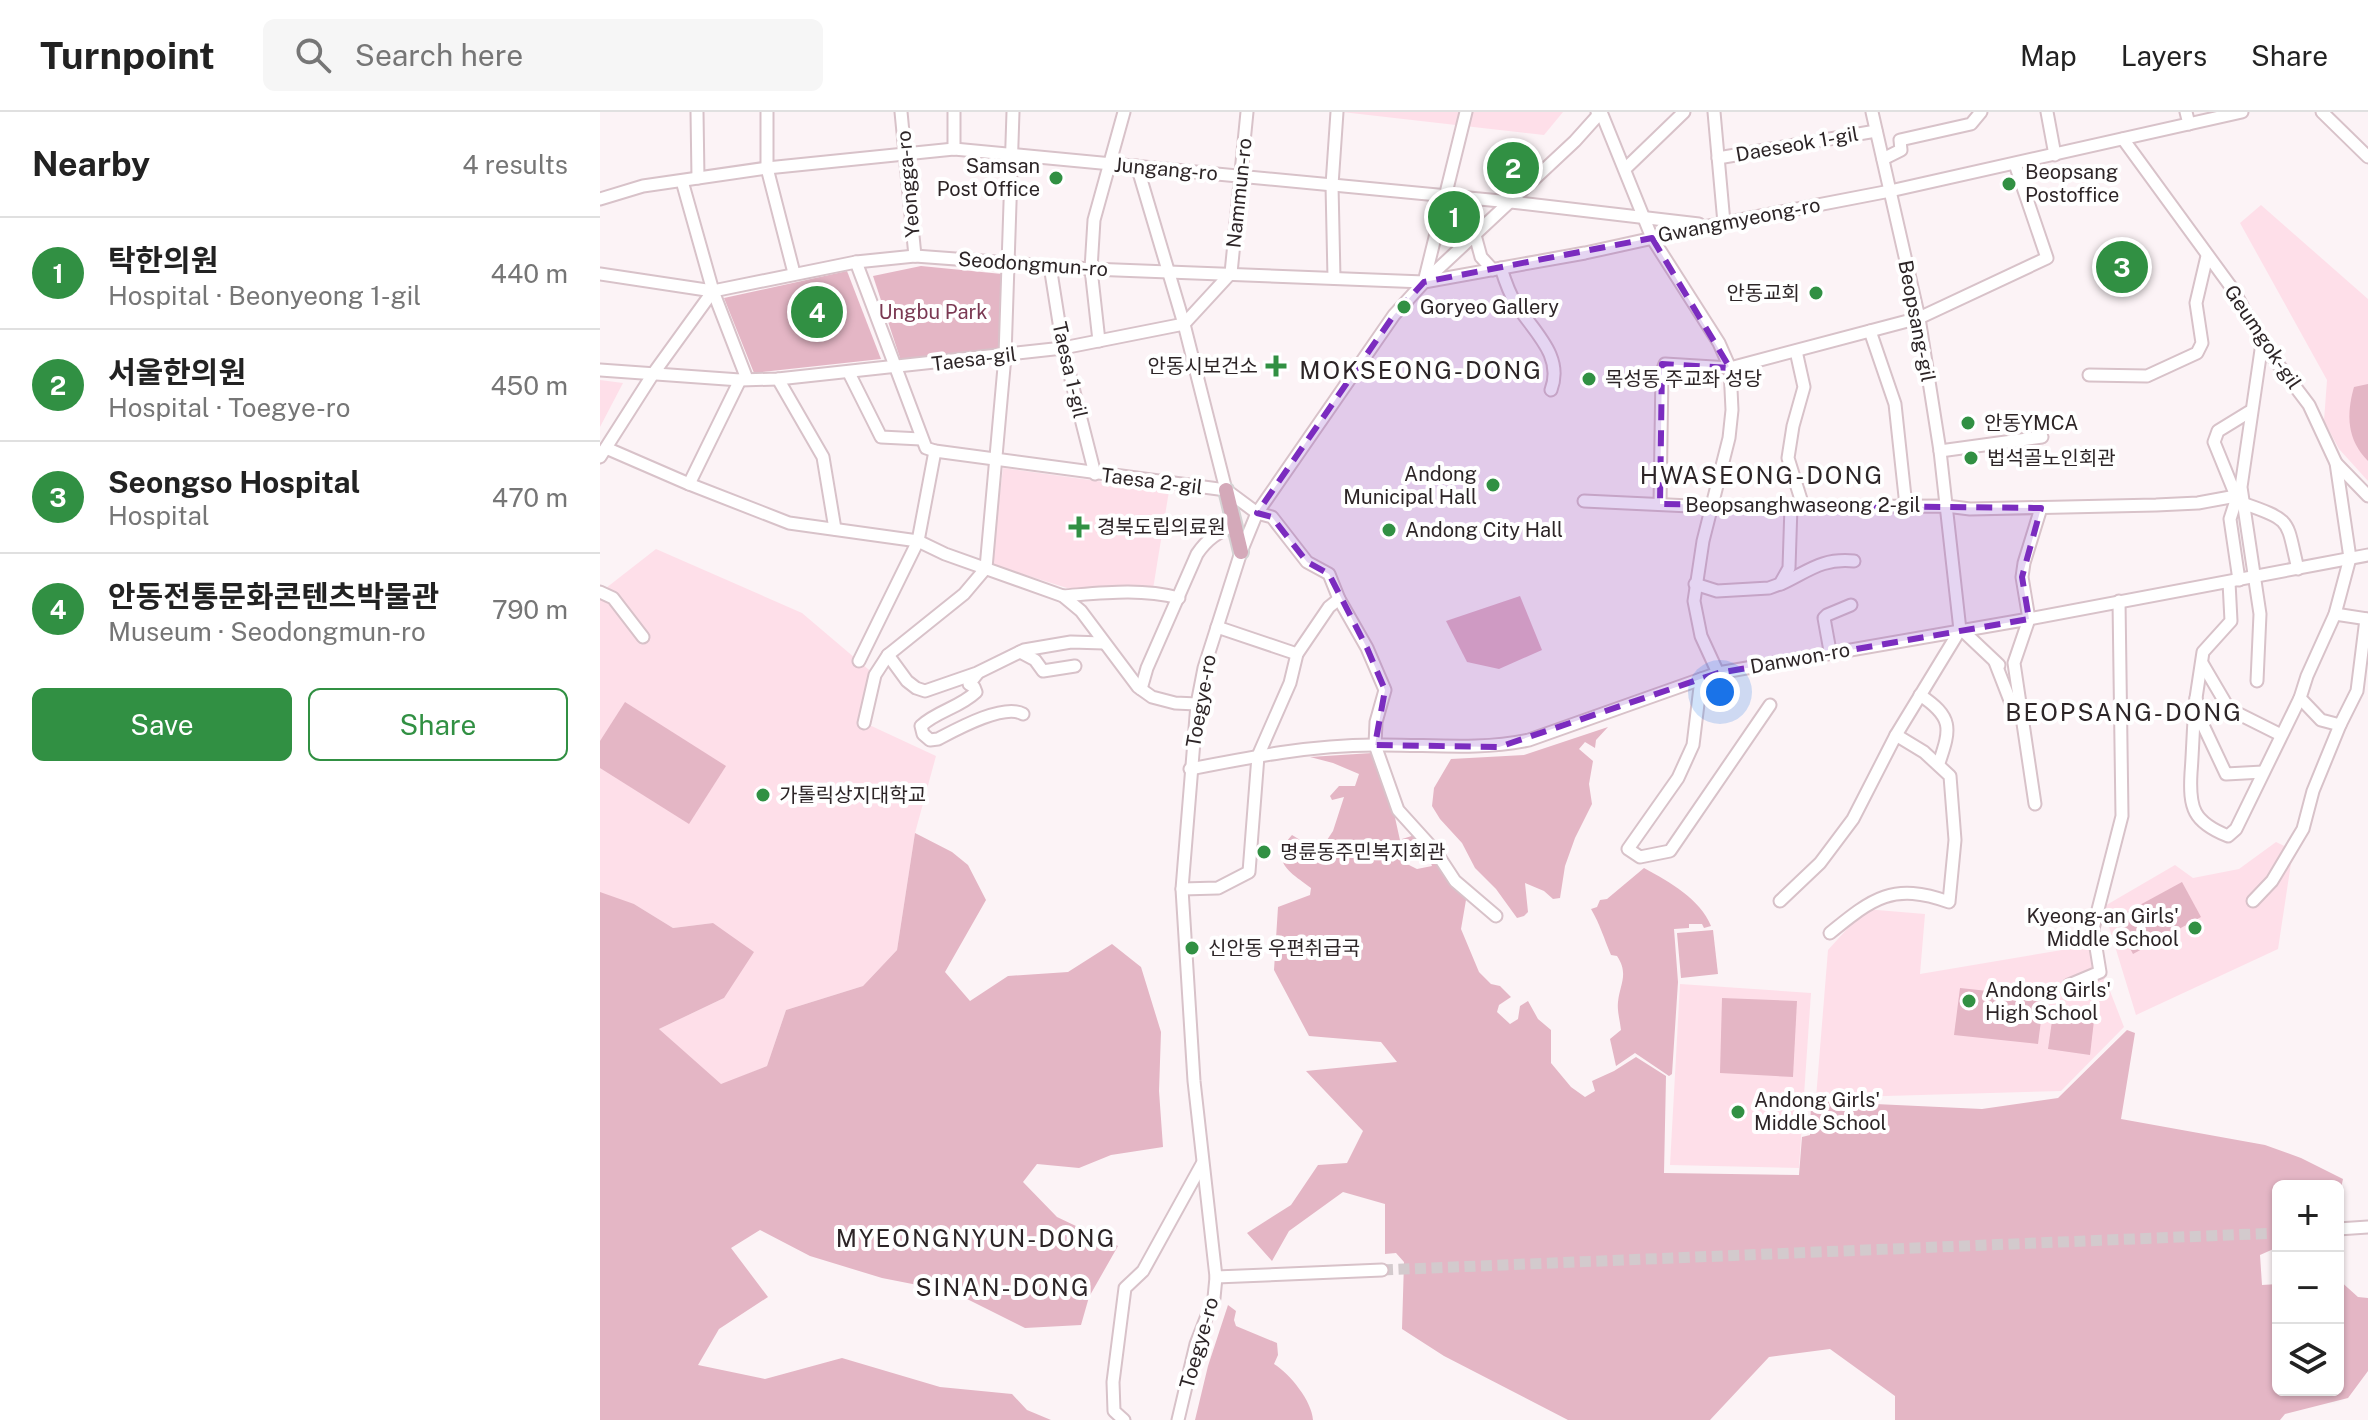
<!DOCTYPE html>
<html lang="en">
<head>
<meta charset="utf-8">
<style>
	body { margin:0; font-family:"Public Sans","Noto Sans KR",sans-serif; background:#f6f6f6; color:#222 }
	.controls { position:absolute; right:24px; bottom:24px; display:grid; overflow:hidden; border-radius:12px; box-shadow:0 2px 6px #0004 }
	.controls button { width:72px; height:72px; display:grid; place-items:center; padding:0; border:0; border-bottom:2px solid #e0e0e0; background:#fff; color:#222; font:40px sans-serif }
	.you { position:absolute; left:1120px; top:580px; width:28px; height:28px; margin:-20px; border:6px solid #fff; border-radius:50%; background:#1a73e8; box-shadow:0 0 0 12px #1a73e833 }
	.badge { display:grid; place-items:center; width:52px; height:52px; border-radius:50%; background:#319043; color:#fff; font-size:26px; font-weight:700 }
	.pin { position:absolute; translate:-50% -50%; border:4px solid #fff; box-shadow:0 2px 8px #0006 }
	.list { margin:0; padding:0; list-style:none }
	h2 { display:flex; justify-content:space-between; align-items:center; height:104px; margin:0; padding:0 32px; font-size:34px }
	h2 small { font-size:26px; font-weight:400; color:#767676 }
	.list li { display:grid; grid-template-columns:52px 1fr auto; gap:24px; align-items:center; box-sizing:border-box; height:112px; padding:0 32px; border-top:2px solid #e0e0e0 }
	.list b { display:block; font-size:30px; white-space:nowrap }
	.list p { margin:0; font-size:26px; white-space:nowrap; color:#767676 }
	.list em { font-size:26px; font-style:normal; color:#767676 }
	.actions { display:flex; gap:16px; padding:24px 32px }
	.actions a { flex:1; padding:18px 0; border:2px solid #319043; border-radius:12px; text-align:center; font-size:28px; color:#319043 }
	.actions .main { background:#319043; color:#fff }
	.icon { flex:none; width:44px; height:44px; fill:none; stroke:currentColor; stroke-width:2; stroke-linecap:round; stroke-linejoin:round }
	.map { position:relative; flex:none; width:1768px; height:1308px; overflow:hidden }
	header { display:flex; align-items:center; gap:48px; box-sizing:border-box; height:112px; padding:0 40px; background:#fff; border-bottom:2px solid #e0e0e0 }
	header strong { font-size:38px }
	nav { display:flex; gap:44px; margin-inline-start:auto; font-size:28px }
	.search { width:560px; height:72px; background:#f6f6f6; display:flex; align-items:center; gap:20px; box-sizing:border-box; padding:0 28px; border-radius:12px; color:#767676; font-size:30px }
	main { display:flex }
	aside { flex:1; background:#fff }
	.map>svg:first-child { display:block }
	.built { fill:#fedfe9 }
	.green { fill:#e4b6c5 }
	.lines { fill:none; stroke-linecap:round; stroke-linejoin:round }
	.minor-tunnel { stroke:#d3cacd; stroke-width:11; stroke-dasharray:11 5.5; stroke-linecap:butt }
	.minor-casing { stroke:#d8c2c9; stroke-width:15 }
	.major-casing { stroke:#d5d3d4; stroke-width:18 }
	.minor { stroke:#fff; stroke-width:11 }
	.major { stroke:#d4a9b9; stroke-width:14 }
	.marked { fill:#7b2cbf; fill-opacity:0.2; stroke:#7b2cbf; stroke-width:6; stroke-dasharray:16 10; stroke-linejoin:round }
	.poi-dot { fill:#319043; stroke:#fff; stroke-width:3 }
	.labels { text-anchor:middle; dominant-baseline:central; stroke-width:8; stroke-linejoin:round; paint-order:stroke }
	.street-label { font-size:20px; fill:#2d2527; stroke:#fff }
	.poi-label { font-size:20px; fill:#2d2527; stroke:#fff; text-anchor:start }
	.park-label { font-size:20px; fill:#7b3953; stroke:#fff }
	.quarter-label { font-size:24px; letter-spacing:2px; fill:#2d2527; stroke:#fff }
</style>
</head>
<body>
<header>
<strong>Turnpoint</strong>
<div class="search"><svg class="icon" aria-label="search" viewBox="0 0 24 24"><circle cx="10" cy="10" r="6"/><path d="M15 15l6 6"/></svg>Search here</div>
<nav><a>Map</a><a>Layers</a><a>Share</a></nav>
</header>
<main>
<aside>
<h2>Nearby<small>4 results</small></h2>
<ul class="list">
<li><span class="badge">1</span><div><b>탁한의원</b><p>Hospital · Beonyeong 1-gil</p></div><em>440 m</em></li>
<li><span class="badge">2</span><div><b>서울한의원</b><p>Hospital · Toegye-ro</p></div><em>450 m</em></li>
<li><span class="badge">3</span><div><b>Seongso Hospital</b><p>Hospital</p></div><em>470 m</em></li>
<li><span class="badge">4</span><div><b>안동전통문화콘텐츠박물관</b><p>Museum · Seodongmun-ro</p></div><em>790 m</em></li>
</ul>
<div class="actions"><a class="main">Save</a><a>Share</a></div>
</aside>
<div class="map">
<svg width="1768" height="1308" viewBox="0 0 1768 1308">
	<rect width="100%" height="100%" fill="#fcf3f6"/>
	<!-- built -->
	<g class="built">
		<polygon points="742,0 963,0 944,23"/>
		<polygon points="1661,93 1768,187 1768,369 1739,337 1724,309 1727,268 1640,111"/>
		<polygon points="0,268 23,271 0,315"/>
		<polygon points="403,356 569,379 553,477 467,476 391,452"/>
		<polygon points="56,437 202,501 275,563 265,611 336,644 315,721 297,838 263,874 186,898 167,954 121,973 59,917 124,886 113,811 73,816 34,792 0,786 0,474 6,476"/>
		<polygon points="1676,730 1693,738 1678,837 1536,903 1503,795 1575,753 1593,766 1639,757"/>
		<polygon points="1265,797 1325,802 1320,862 1492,833 1524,915 1461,979 1216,986 1228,838"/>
		<polygon points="1080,872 1211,881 1199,1056 1070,1053"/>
	</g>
	<!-- green -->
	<g class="green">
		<polygon points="321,154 402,162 400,238 301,249 273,164"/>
		<polygon points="247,159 281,247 154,261 124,186"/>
		<path d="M1768,272V349C1747,328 1746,303 1754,275Z"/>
		<polygon points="920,484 942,538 899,557 867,550 846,509"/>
		<polygon points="25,590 126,654 89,712 0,656 0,629"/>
		<polygon points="1008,615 996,628 995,636 985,630 979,637 993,649 989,672 992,692 975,726 965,754 960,786 953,787 944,779 925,771 928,800 924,804 917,806 896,777 875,756 862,731 840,707 832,694 834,676 851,647 924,643"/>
		<path d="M772,641L794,701L805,751L817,757L832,754L827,740L819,735L804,737L802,727L815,723L866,788L861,817L879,860L891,872L900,874L911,885L899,893L897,900L910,912L918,907L920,894L928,889L938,907L951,918V951L971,975L985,985L995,979L992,969L1014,959L1036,945L1066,964L1064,1061L1199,1063L1202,1025L1210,1023L1211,989L1382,997L1458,986L1527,918L1535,921L1521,1007L1665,1033L1701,1046L1743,1067L1738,1090V1074H1678V1135L1660,1143L1662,1173L1678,1172V1278H1738V1167L1758,1185L1768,1186V1259L1748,1286L1685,1302L1680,1308H1295V1284L1230,1237L1169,1245L1110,1308H968L844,1244L802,1217L804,1150L796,1141L785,1142V1092L743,1080L689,1119L672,1149L647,1121L691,1093L718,1053L747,1051L763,1019L706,959L797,950L781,930L709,924L674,858L678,795L710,783L711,776C690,760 668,749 692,723L705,731L727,728L733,719L744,685L732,688L730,684L739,674H755L759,662L733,651L710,645Z"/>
		<polygon points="315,721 352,740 368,753 386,788 345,860 370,889 408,864 468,860 512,832 541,855 561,920 559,979 563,1035 511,1043 479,1056 437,1052 423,1070 457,1105 518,1134 489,1185 481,1213 425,1216 353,1180 282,1166 210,1144 160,1118 131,1136 168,1185 119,1217 98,1253 165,1267 242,1246 340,1275 412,1282 427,1298 451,1308 0,1308 0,780 34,792 73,816 113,811 154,840 124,886 59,917 121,972 167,954 186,898 263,874 297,838"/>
		<path d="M1044,756C1070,770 1100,787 1111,814L1104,816L1102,812H1089V816L1074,817L1078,870L1072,962L1069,964L1035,941L1016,954L1010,927L1021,918C1020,909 1017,899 1018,890C1020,872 1029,862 1017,844L1011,843C1004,827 1000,812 991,797L997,795L1000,788L1007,787Z"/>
		<polygon points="1582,770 1601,805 1533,842 1514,807"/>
		<polygon points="1113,818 1118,862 1081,866 1077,821"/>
		<polygon points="1360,876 1444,885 1438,932 1354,923"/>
		<polygon points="1122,886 1197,889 1193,965 1120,961"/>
		<polygon points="1454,895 1495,900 1490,943 1448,937"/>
		<path d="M628,1193L636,1199L634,1208L636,1214L677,1231L678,1243L674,1252C690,1262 712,1289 713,1308H595L608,1254Z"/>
	</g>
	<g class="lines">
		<!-- minor-tunnel -->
		<polyline class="minor-tunnel" points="782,1158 1678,1121"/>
		<!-- minor casing -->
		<g class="minor-casing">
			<g id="minor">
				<polyline points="97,0 98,66"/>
				<polyline points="167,0 167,56 194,161"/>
				<polyline points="301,0 315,144"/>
				<polyline points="997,0 1001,0 1052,126 1119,231 1130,256 1132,298 1129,326 1103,429 1094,489 1101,524 1118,561"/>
				<polyline points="1114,0 1124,111"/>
				<polyline points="1447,0 1455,43"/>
				<polyline points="1586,0 1589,12"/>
				<polyline points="1722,0 1768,45"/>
				<polyline points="1523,27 1634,179 1662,231 1709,293 1736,351 1750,446 1735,502 1707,564 1700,586 1721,608 1740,613 1713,679 1703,717 1672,769 1653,789"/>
				<polyline points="354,37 354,0"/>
				<polyline points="1118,46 1276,19"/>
				<polyline points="1283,47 1301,38 1300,28 1371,12 1381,0"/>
				<polyline points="537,54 584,212 626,378"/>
				<polyline points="1025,57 1084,0"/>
				<polyline points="82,69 113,179 147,267"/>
				<polyline points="0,87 43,74 167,56 354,37 911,90 1099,112"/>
				<polyline points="875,123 881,145 893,158"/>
				<polyline points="256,150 326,336 335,339 626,378 657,401 672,405 707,450 729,462 739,487 767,536 785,578 776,610 775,633 798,698 836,740 855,769 896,804"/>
				<polyline points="450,154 463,236 495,362"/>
				<path d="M901,156C905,169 909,181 916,192C934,220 964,244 951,278"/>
				<polyline points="631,161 647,0"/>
				<polyline points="0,162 113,179 256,150 315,144 491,157 824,170 985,141 1108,114 1290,79 1642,0"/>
				<polyline points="734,166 732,73 737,0"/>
				<polyline points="824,170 866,0"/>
				<polyline points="584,212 631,161"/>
				<polyline points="1270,219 1295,292 1306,394"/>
				<polyline points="499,229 491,157 494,108 524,0"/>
				<polyline points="1196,239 1204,275 1193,314 1188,346 1203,394"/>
				<polyline points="0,258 140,268 178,267 463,236 584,212"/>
				<polyline points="249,261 281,325 321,327"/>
				<polyline points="1489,263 1547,264 1597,241 1602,231 1596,191 1607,144"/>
				<polyline points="178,267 223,345 235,417"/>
				<polyline points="6,336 89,372 189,411 318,429 345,442 463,484 481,499 538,575 552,585 575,591 597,592"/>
				<polyline points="1340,339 1442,325"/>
				<polyline points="0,345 53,262 113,179"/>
				<polyline points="1736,351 1768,384"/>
				<polyline points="89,372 140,268"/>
				<polyline points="1639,379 1630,407 1639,468"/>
				<polyline points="984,389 1111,395 1346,394 1370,397 1556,393 1598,391 1636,384 1614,330 1618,319 1649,300"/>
				<polyline points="1060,392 1062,260 1065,252 1130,256 1319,206 1447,146 1415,52"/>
				<path d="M1645,392C1694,409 1686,409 1698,457"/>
				<polyline points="1629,470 1631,509 1603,540 1596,586 1602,611 1626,662 1663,660"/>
				<polyline points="1095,472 1117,479 1169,476 1180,472 1189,456 1191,394"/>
				<path d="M1181,472C1209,459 1221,446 1254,449"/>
				<polyline points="0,480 13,486 43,525"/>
				<path d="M463,484C502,481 540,476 579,486"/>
				<polyline points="1735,502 1768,507"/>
				<polyline points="617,515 697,542"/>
				<polyline points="1363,519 1399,553"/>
				<polyline points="1230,539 1224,506 1227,503 1251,493"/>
				<polyline points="420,540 435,548 443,559 475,554"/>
				<polyline points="288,543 307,569 316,576 325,579 377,561 424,538 471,530 504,531"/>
				<polyline points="259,549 318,429 335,339"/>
				<polyline points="1395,550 1416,604"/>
				<polyline points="1602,551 1629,597 1681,623"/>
				<path d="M377,562L369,572L374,575L376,580C359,596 337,599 321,614L323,622L330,628L338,627C357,617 404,591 423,602"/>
				<polyline points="1101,567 1093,633 1078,666 1028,737 1040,745 1070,739 1170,593"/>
				<polyline points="1657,569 1660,502 1641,375 1662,231"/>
				<path d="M541,577L547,556L597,442C607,427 618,420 635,413"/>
				<path d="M1320,583C1353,605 1351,616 1339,651"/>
				<path d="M1596,586C1593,611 1593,636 1591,661C1589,696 1593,710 1628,724L1636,717L1700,586"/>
				<polyline points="264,611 275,563 288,543 364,482 386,456 405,244 413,0"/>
				<polyline points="1740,613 1757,579 1766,507"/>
				<path d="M590,657C651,645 712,633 774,633C827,632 877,639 929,628L1118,561L1429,507L1768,443"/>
				<polyline points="1435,692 1414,551 1429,507 1422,465 1424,451 1441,396"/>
				<polyline points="582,777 618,776 649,760 658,644 690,571 697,542 729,495 739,487"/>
				<polyline points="1180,789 1220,751 1253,707 1296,623 1360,518 1340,339 1319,206 1272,0"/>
				<path d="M1230,821C1273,786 1293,770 1349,790L1355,728L1350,664L1324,640L1296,623"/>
				<polyline points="1469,873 1500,860 1493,817 1522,704 1519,489"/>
				<polyline points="1738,1117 1768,1115"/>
				<polyline points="616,1165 782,1158"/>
				<polyline points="524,1308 514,1299 513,1270 525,1176 543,1159 602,1052"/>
				<polyline points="578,1308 596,1232 614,1186 616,1165 594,969 582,777 597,592 604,556 641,440 657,401 794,203 824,170 975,29 1001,0"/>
			</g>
		</g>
		<!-- major casing -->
		<g class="major-casing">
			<polyline id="major" points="626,378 641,440"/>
		</g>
		<!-- minor -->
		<use href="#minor" class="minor"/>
		<!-- major -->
		<use href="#major" class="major"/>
	</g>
	<!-- marked area -->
	<path class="marked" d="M1052,126L1130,256L1062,252L1060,392L1441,396L1422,465L1429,507L1118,561L899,635L775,633L785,578L767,536L729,462L707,450L672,405L657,401L794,203L824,170Z"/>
	<!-- markers -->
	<g class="poi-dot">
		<circle cx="456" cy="66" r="8"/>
		<circle cx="1409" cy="72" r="8"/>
		<circle cx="1216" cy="181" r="8"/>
		<circle cx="804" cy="195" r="8"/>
		<path d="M672 242h8v8h8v8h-8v8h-8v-8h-8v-8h8z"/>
		<circle cx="989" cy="267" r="8"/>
		<circle cx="1368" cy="311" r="8"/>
		<circle cx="1371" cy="346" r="8"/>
		<circle cx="893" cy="373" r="8"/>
		<path d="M475 403h8v8h8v8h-8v8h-8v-8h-8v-8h8z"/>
		<circle cx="789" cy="418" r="8"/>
		<circle cx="163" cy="683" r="8"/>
		<circle cx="664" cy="740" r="8"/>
		<circle cx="1595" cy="816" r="8"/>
		<circle cx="592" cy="836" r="8"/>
		<circle cx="1369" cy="889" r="8"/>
		<circle cx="1138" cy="1000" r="8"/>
	</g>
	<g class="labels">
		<!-- street labels -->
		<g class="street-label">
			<text transform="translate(1197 32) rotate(-10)">Daeseok 1-gil</text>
			<text transform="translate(566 57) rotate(5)">Jungang-ro</text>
			<text transform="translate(308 72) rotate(-95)">Yeongga-ro</text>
			<text transform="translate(639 81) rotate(-84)">Nammun-ro</text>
			<text transform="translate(1139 108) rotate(-11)">Gwangmyeong-ro</text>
			<text transform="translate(433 152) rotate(4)">Seodongmun-ro</text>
			<text transform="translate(1317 209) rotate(79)">Beopsang-gil</text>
			<text transform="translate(1663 225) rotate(56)">Geumgok-gil</text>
			<text transform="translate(374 247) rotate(-7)">Taesa-gil</text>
			<text transform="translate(470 258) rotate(77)">Taesa 1-gil</text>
			<text transform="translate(552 369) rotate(7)">Taesa 2-gil</text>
			<text x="1203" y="393">Beopsanghwaseong 2-gil</text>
			<text transform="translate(1200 546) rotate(-10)">Danwon-ro</text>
			<text transform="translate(601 589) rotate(-80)">Toegye-ro</text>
			<text transform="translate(599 1231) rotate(-74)">Toegye-ro</text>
		</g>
		<!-- poi labels -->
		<g class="poi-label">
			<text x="440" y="54" text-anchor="end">Samsan<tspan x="440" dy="23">Post Office</tspan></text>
			<text x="1425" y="60">Beopsang<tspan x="1425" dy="23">Postoffice</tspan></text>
			<text x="1200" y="181" text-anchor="end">안동교회</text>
			<text x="820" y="195">Goryeo Gallery</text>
			<text x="658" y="254" text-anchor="end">안동시보건소</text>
			<text x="1005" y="267">목성동 주교좌 성당</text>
			<text x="1384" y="311">안동YMCA</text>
			<text x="1387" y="346">법석골노인회관</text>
			<text x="877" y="362" text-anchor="end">Andong<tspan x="877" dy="23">Municipal Hall</tspan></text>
			<text x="497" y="415">경북도립의료원</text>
			<text x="805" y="418">Andong City Hall</text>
			<text x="179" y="683">가톨릭상지대학교</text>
			<text x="680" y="740">명륜동주민복지회관</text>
			<text x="1579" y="804" text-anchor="end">Kyeong-an Girls'<tspan x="1579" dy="23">Middle School</tspan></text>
			<text x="608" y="836">신안동 우편취급국</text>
			<text x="1385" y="878">Andong Girls'<tspan x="1385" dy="23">High School</tspan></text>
			<text x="1154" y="988">Andong Girls'<tspan x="1154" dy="23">Middle School</tspan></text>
		</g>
		<!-- park labels -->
		<g class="park-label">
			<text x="333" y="200">Ungbu Park</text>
		</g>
		<!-- quarter labels -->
		<g class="quarter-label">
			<text x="821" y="258">MOKSEONG-DONG</text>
			<text x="1162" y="363">HWASEONG-DONG</text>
			<text x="1524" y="600">BEOPSANG-DONG</text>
			<text x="376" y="1126">MYEONGNYUN-DONG</text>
			<text x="403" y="1175">SINAN-DONG</text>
		</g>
	</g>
</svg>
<div class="controls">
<button>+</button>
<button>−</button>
<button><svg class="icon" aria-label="layers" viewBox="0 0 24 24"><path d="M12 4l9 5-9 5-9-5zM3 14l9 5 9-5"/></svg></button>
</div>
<div class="you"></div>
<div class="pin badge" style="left:854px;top:105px">1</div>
<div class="pin badge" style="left:913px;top:56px">2</div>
<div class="pin badge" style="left:1522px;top:155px">3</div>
<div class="pin badge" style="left:217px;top:200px">4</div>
</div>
</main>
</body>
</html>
